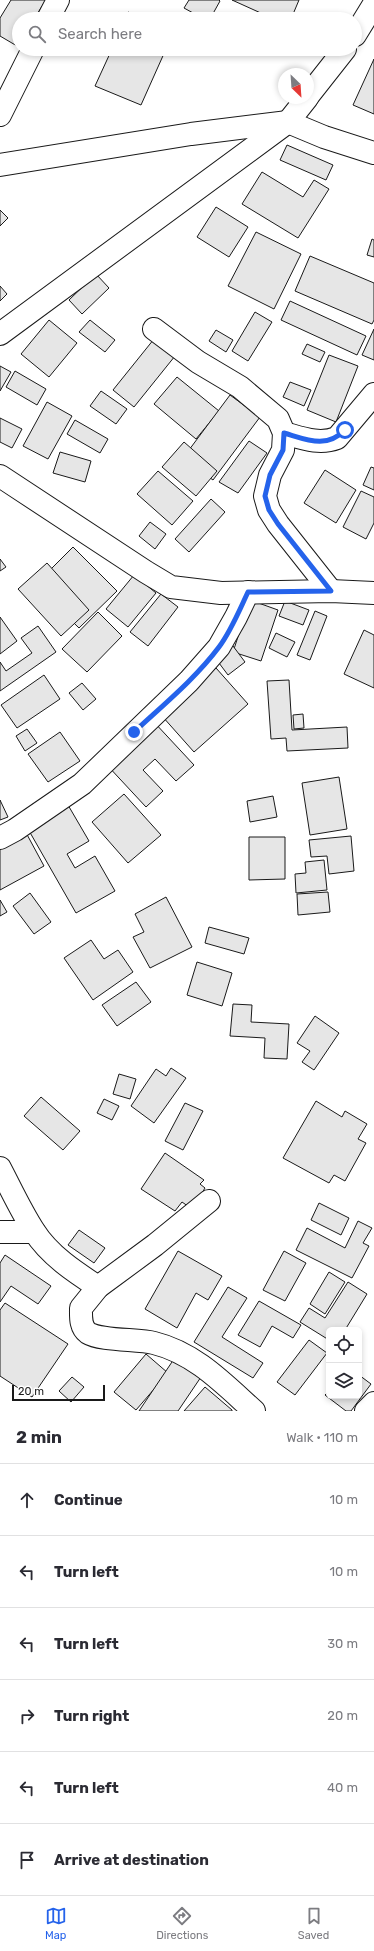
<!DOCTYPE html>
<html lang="en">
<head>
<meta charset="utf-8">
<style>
	body { margin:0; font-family:Rubik,sans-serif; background:#f7f7f7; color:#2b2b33 }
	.controls { position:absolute; right:12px; bottom:12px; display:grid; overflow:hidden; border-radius:6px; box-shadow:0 2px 6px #0003 }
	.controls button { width:36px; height:36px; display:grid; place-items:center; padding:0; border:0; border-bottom:1px solid #e1e1e2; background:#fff; color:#2b2b33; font:20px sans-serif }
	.compass { position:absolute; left:278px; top:68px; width:36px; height:36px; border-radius:50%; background:#fff; box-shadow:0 2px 6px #0003; rotate:155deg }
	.scale { position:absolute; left:12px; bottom:10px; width:93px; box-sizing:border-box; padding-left:4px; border:2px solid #1a1a1a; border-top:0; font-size:11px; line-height:14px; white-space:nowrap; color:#1a1a1a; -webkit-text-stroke:3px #fff; paint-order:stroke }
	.stop { position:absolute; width:12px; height:12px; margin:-9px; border:3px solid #2563eb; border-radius:50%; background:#fff }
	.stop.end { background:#2563eb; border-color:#fff; box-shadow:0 1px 4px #0008 }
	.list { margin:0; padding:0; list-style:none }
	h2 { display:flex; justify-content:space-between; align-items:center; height:52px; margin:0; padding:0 16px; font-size:17px }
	h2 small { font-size:13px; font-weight:400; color:#7c7c81 }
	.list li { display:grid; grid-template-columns:26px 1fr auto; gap:12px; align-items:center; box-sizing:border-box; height:72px; padding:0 16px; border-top:1px solid #e1e1e2 }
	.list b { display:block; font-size:15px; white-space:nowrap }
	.list em { font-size:13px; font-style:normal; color:#7c7c81 }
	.icon { flex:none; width:22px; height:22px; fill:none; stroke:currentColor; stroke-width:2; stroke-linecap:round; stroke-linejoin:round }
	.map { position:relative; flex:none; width:374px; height:1411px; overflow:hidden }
	.search { position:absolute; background:#fff; box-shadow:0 2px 6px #0003; left:12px; right:12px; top:12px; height:44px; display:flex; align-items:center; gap:10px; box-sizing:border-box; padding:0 14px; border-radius:22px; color:#7c7c81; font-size:15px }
	.sheet { height:484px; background:#fff }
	nav { display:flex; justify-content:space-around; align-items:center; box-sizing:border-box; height:56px; border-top:1px solid #e1e1e2; background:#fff; font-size:11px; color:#7c7c81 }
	nav a { display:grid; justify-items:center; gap:2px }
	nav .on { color:#2563eb }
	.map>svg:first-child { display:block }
	.building { fill:#e6e6e6; stroke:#1a1a1a }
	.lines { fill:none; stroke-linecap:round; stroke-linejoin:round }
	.minor-casing { stroke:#1a1a1a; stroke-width:24 }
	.minor { stroke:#fff; stroke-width:22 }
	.route { stroke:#2563eb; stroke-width:5 }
</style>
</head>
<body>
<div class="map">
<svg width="374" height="1411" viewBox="0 0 374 1411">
	<rect width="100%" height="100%" fill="#fff"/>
	<!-- building -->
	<g class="building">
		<polygon points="11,0 46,0 34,19 19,19 19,43 17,46 0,36 0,18"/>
		<polygon points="189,0 219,0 220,1 210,19 204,19 184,8"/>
		<polygon points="232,0 299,0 291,19 274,19"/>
		<polygon points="128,12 145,19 125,19"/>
		<polygon points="112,49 166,49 141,105 95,86"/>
		<polygon points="374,59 374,114 353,105"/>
		<polygon points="287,145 333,165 326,180 280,160"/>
		<polygon points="262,172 303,197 314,180 329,189 298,238 242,204"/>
		<polygon points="216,207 248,227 229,257 197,237"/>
		<polygon points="0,210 8,218 0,226"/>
		<polygon points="256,232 301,254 274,309 228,286"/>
		<polygon points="372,239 374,240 374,257 367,255"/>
		<polygon points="310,256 374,283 374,320 372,324 295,291"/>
		<polygon points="96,274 109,288 82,314 69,300"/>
		<polygon points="0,286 7,294 0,301"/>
		<polygon points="290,301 366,336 357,355 281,320"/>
		<polygon points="255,312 272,322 248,361 232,351"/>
		<polygon points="49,320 77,343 49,377 21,354"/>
		<polygon points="90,320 115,340 105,352 79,332"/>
		<polygon points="374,329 374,360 362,355"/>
		<polygon points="216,330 233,340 226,352 209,341"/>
		<polygon points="154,339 175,356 134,407 113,390"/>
		<polygon points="307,344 325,352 320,362 302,354"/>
		<polygon points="329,355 358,366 336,422 307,410"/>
		<polygon points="0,366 11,372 0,391"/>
		<polygon points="15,371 46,389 37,405 6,387"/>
		<polygon points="177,377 219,411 196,439 154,404"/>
		<polygon points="290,382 311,390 304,406 283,397"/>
		<polygon points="101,391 127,409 116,424 90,406"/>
		<polygon points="230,395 260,417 213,480 183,458"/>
		<polygon points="47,402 72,416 48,459 23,446"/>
		<polygon points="0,418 22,429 12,448 0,442"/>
		<polygon points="75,420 108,439 100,453 67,434"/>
		<polygon points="249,441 267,453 238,493 219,482"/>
		<polygon points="184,442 217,471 196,496 162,467"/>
		<polygon points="60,452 91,461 85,482 53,473"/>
		<polygon points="371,467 374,468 374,490 363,485"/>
		<polygon points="325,470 356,490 336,523 304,503"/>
		<polygon points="158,471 193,501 172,525 137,494"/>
		<polygon points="361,491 374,497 374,523 366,539 343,527"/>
		<polygon points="211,499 225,512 189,552 175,539"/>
		<polygon points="150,522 166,534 155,549 139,536"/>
		<polygon points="73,547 117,591 79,628 35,585"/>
		<polygon points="0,559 6,567 0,571"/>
		<polygon points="47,563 89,610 61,636 18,589"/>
		<polygon points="134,575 156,593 128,627 106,609"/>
		<polygon points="161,594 178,607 148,646 130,632"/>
		<polygon points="250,600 278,610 261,661 233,652"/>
		<polygon points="285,601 309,610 303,625 279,616"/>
		<polygon points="315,611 327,616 310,660 297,655"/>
		<polygon points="98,612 122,636 87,672 62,649"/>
		<polygon points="0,617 17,641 0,654"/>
		<polygon points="38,626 56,652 0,691 0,662 6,671 32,653 21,638"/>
		<polygon points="364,630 374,635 374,688 344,674"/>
		<polygon points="276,633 295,642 287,657 269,648"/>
		<polygon points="230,642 245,662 228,675 213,655"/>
		<polygon points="216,668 248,704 194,752 162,716"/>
		<polygon points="44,675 60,699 17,728 1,705"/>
		<polygon points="289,680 292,730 347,727 348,748 287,751 286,738 271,739 267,681"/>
		<polygon points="82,683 96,699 83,710 69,693"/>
		<polygon points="303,714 304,728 294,729 293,715"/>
		<polygon points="153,721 194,765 176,781 155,759 143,770 163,791 146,807 106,764"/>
		<polygon points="27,729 37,743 25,751 16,736"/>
		<polygon points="60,732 80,761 48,782 28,754"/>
		<polygon points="339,777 347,829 310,835 302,783"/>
		<polygon points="124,794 161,835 128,863 92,822"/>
		<polygon points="273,796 277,817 250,822 247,801"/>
		<polygon points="0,800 8,817 0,820"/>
		<polygon points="68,805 89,841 67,854 75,868 95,856 115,891 76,913 28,829"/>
		<polygon points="24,829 44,866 0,890 0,842"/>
		<polygon points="351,836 354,871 329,874 327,856 311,857 309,840"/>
		<polygon points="249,837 285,837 285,879 249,880"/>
		<polygon points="324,860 327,890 296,893 295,874 306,873 305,862"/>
		<polygon points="328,892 330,912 298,915 297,894"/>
		<polygon points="30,893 51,922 34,934 13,906"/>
		<polygon points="166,897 192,947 150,968 133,937 144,932 135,914"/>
		<polygon points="0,900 7,912 0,916"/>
		<polygon points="209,927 249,938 244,954 205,943"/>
		<polygon points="91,940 104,959 118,950 133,972 93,1000 64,958"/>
		<polygon points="197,962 232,973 222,1006 187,995"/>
		<polygon points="136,982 151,1002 117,1026 102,1005"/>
		<polygon points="233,1004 252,1005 251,1022 289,1024 287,1059 264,1058 265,1038 230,1036"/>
		<polygon points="315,1016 339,1033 314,1070 302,1062 310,1051 297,1043"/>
		<polygon points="171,1068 186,1078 154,1123 131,1106 156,1069 166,1076"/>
		<polygon points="119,1074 136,1079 130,1099 113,1094"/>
		<polygon points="41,1097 80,1131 63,1150 24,1116"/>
		<polygon points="104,1099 119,1106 112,1120 97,1113"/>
		<polygon points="316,1101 342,1117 345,1111 367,1124 358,1139 366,1143 345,1181 334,1175 329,1183 283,1158"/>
		<polygon points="185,1103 203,1111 183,1150 165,1141"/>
		<polygon points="165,1153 204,1180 200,1184 205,1188 192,1209 182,1202 175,1211 141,1189"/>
		<polygon points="319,1203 349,1218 341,1235 311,1220"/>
		<polygon points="358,1221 372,1228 363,1243 369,1246 352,1278 296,1250 307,1228 345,1248"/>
		<polygon points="79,1230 105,1248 94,1263 68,1245"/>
		<polygon points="178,1251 222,1276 208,1300 196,1293 177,1328 145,1309"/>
		<polygon points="284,1251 306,1263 285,1301 263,1290"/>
		<polygon points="5,1255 51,1286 38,1304 11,1286 0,1302 0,1263"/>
		<polygon points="329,1272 345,1282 325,1314 310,1304"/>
		<polygon points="348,1282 367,1294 345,1330 329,1330 329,1340 300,1322 309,1308 325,1318"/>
		<polygon points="228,1287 247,1298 222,1337 263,1363 253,1378 194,1342"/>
		<polygon points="259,1301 301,1325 293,1338 272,1326 260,1347 238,1335"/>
		<polygon points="5,1303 68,1344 32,1397 0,1376 0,1310"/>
		<polygon points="309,1340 327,1353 295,1395 277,1382"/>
		<polygon points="146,1354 168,1373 136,1410 114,1392"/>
		<polygon points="176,1356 203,1374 178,1411 139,1411"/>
		<polygon points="359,1375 371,1384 351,1411 346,1411 325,1395 329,1391 329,1396 359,1396"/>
		<polygon points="72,1377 84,1387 71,1402 59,1391"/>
		<polygon points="205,1387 232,1410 232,1411 184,1411"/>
	</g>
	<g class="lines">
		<!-- minor casing -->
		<g class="minor-casing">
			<g id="minor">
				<polyline points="48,19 58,0"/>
				<polyline points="355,35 374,4"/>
				<polyline points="308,96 345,49"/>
				<polyline points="0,115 33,49"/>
				<polyline points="0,165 191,134 288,122 324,137 374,153"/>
				<polyline points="154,329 198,362 240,387 278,419 284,433 283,450 270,475 265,496 269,510 278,524 331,591"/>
				<polyline points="0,334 288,122 307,98"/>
				<path d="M284,433C302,438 319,445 337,438L374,394"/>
				<polyline points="0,476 146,572 171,587 221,593 331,591 374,593"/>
				<polyline points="0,838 15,830 82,784 189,681 219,647 236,617 248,592"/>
				<path d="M0,1168C11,1189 21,1211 34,1231C49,1255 75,1272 98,1287"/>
				<path d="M209,1201L155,1245L98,1287L81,1308C81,1317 80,1327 88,1333C101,1341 139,1339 154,1343C195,1353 224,1384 254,1411"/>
				<polyline points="0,1232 34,1232"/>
				<polyline points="366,1411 374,1403"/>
			</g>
		</g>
		<!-- minor -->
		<use href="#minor" class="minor"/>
	</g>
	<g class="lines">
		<!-- route -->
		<path class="route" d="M134,732C163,705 195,679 219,647C231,631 239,611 248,592L331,591L278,524L269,510L265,496L270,475L283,450L284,433C308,440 326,449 345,430"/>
	</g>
</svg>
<div class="controls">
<button><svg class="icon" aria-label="locate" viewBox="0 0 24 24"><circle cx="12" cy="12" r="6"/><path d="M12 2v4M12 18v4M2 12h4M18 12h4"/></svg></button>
<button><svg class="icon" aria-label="layers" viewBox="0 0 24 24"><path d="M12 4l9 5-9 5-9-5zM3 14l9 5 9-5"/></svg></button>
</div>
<svg class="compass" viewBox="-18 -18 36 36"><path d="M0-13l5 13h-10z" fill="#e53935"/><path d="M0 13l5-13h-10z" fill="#7c7c81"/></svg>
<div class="scale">20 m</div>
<div class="stop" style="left:345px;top:430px"></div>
<div class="stop end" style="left:134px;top:732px"></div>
<div class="search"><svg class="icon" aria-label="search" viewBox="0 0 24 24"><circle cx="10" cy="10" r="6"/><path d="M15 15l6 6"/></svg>Search here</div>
</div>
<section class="sheet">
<h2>2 min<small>Walk · 110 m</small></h2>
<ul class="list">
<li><svg class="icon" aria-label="ahead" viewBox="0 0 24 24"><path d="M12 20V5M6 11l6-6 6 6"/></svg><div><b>Continue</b></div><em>10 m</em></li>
<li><svg class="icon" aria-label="left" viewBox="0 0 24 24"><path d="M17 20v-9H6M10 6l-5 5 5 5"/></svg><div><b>Turn left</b></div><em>10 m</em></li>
<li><svg class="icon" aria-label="left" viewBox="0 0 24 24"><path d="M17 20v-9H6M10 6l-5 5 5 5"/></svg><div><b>Turn left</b></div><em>30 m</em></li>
<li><svg class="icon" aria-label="right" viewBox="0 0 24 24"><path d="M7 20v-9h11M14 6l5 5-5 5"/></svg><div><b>Turn right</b></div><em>20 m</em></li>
<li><svg class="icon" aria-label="left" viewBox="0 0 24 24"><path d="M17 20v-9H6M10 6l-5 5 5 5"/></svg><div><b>Turn left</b></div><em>40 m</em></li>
<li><svg class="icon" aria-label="arrive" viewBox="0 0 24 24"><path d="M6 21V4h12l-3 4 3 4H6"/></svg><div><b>Arrive at destination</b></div></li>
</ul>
</section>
<nav>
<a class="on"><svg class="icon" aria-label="map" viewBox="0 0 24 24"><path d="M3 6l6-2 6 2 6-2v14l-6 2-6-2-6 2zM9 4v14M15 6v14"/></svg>Map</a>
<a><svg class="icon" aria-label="directions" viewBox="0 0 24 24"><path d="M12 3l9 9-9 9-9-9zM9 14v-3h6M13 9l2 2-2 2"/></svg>Directions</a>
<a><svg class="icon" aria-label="saved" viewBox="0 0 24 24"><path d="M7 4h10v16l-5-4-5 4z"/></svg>Saved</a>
</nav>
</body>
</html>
